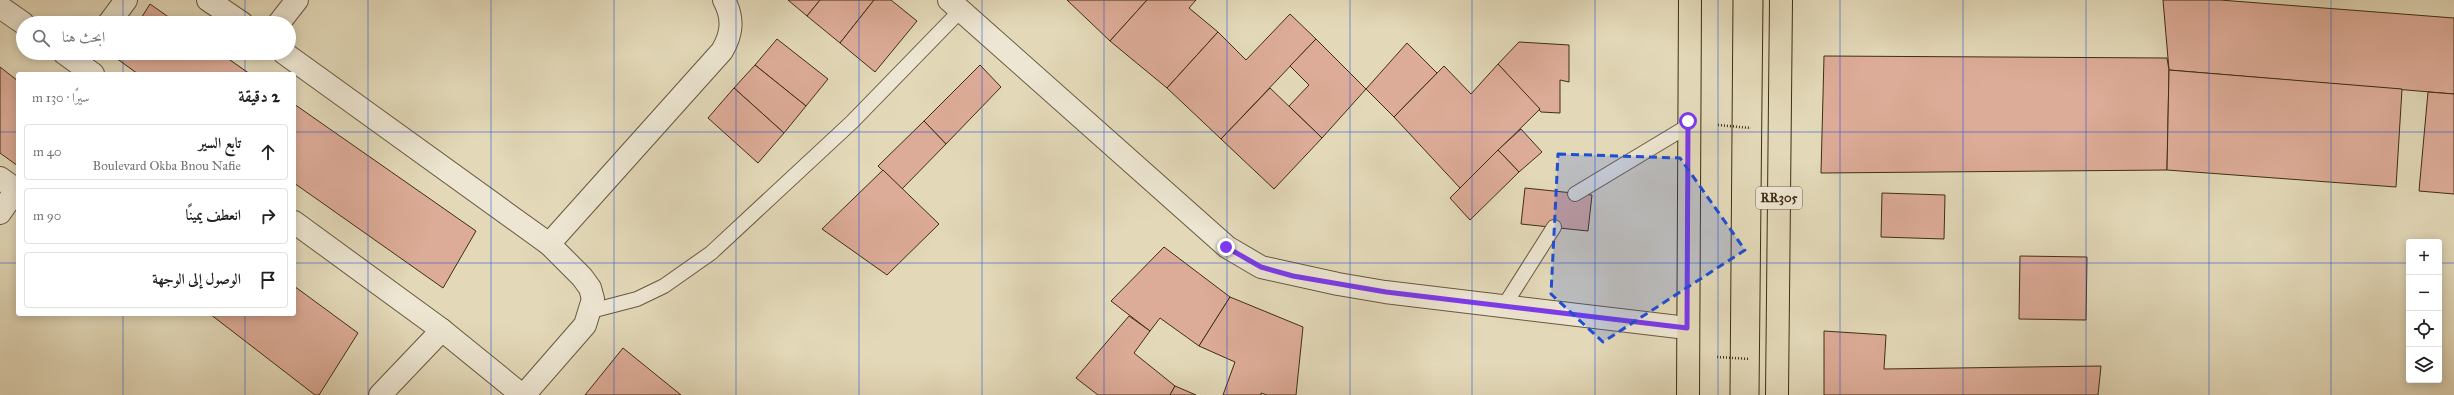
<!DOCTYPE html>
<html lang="ar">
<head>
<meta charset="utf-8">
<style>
	body { margin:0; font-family:"IM FELL Great Primer",Amiri,serif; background:#f2f2f2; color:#202124; direction:rtl }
	.controls { position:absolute; right:12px; bottom:12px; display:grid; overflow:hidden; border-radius:4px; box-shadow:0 2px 10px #0003 }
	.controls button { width:36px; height:36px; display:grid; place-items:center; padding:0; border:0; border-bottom:1px solid #e0e0e0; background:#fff; color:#202124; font:20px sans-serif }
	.stop { position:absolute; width:12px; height:12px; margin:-9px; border:3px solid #7c3aed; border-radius:50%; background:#fff }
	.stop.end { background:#7c3aed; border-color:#fff; box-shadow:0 1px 4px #0008 }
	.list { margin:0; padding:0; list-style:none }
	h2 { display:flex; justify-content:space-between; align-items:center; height:52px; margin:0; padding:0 16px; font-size:17px }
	h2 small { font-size:13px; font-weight:400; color:#757577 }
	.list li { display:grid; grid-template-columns:26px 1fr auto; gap:12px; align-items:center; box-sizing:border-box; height:56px; margin:0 8px 8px; padding:0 8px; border:1px solid #e0e0e0; border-radius:4px }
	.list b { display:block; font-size:15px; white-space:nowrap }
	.list p { margin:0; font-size:13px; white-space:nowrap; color:#757577 }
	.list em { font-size:13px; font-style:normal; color:#757577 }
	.icon { flex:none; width:22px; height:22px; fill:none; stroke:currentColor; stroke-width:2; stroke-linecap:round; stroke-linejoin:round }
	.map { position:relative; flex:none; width:2454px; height:395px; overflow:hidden; direction:ltr }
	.search { position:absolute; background:#fff; box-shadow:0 2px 10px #0003; left:16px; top:16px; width:280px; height:44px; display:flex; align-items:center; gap:10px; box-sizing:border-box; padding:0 14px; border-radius:22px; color:#757577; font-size:15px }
	.panel { position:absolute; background:#fff; box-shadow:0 2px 10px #0003; left:16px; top:72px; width:280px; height:244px; border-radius:4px; direction:rtl }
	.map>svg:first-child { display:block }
	.building { fill:#ddac98; stroke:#3f2d15 }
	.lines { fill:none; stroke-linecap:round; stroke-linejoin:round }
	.service-casing { stroke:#68583e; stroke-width:16 }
	.minor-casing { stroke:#68583e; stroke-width:24 }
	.primary-casing { stroke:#3f2d15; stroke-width:24 }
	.path { stroke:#3f2d15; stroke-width:2.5; stroke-dasharray:1 2; stroke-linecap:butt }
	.service { stroke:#ede6d2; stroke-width:14 }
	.minor { stroke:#ede6d2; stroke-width:22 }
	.primary { stroke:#e3d9b9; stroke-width:22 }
	.tram { stroke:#3f2d15; stroke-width:1 }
	.route { stroke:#7c3aed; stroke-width:5 }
	.marked { fill:#1d4ed8; fill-opacity:0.2; stroke:#1d4ed8; stroke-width:3; stroke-dasharray:8 5; stroke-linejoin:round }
	.grid { fill:none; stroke:#1d4ed8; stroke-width:1; stroke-opacity:0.55 }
	.labels { text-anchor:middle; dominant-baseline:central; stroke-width:3; stroke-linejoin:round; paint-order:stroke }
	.shield { fill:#ede6d2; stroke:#73644e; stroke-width:1 }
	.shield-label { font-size:13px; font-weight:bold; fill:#3f2d15 }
</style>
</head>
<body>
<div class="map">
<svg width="2454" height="395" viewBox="0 0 2454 395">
	<rect width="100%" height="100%" fill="#e3d9b9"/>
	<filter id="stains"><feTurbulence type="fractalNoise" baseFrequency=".005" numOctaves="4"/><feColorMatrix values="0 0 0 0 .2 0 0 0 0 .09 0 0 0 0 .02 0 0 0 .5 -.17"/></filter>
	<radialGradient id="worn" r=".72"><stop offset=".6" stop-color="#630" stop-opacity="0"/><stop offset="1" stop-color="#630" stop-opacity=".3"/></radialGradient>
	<!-- building -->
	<g class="building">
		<polygon points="788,0 820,0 807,16"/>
		<polygon points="820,0 874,0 840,43 807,16"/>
		<polygon points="874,0 891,0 917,21 875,72 840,43"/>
		<polygon points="1067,0 1147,0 1110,41"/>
		<polygon points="1147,0 1196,0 1189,8 1218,32 1167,88 1110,41"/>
		<polygon points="2163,0 2220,0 2454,18 2454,94 2169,70"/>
		<polygon points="150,4 177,23 138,23"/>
		<polygon points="1290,14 1316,39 1221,139 1167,88 1218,32 1246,60"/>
		<polygon points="777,39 828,79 806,106 755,65"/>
		<polygon points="1316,39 1366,89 1322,138 1289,106 1309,85 1290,66"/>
		<polygon points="1519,42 1569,45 1569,82 1560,80 1560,113 1541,112 1498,64"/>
		<polygon points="1407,43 1437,73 1394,117 1366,89"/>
		<polygon points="119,53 220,53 250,74 138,74 116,58"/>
		<polygon points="1824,56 2167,58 2169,70 2167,170 1821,173"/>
		<polygon points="1498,64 1540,109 1460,188 1394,117 1444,66 1471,94"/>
		<polygon points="755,65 806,106 784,133 734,88"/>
		<polygon points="980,65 1001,87 946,144 924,121"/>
		<polygon points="0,67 18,81 18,166 0,153"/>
		<polygon points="2169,70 2402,89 2396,187 2167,170"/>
		<polygon points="734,88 784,133 758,163 708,118"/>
		<polygon points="1270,88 1322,138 1274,189 1221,139"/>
		<polygon points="2428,92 2454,94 2454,194 2419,191"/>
		<polygon points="294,104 476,231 443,288 294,183"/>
		<polygon points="924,121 946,144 902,189 878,166"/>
		<polygon points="1521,129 1542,152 1519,172 1498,150"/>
		<polygon points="1498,150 1519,172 1470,220 1450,198"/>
		<polygon points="883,170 939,224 887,275 822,229"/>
		<polygon points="1525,188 1592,195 1588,231 1521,224"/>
		<polygon points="1882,193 1945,195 1944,239 1881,237"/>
		<polygon points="1164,247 1230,297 1199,346 1160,318 1150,331 1111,301"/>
		<polygon points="2020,256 2087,257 2086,320 2019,319"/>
		<polygon points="294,286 358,333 319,395 315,395 210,314 294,314"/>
		<polygon points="1230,297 1303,327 1296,395 1267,395 1261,393 1261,395 1223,395 1235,362 1199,346"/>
		<polygon points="1129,316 1150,331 1134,353 1175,386 1170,395 1098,395 1076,378"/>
		<polygon points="1824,331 1886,335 1884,369 2101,366 2098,395 1824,395"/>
		<polygon points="623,348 681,395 585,395"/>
		<polygon points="1175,386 1196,395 1170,395"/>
	</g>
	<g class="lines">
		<!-- service casing -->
		<g class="service-casing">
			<g id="service">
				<polyline points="1575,194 1688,126"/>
				<polyline points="1504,306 1554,227"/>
				<polyline points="591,311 637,299 664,286 711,253 852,122 960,11"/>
			</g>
		</g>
		<!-- minor casing -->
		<g class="minor-casing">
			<g id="minor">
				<polyline points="208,0 242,23"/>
				<polyline points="949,0 1227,247 1261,267 1338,284 1385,292 1687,328"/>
				<polyline points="0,7 23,23"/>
				<polyline points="109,23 126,0"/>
				<polyline points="279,23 297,0"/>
				<polyline points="64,53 93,74"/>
				<polyline points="284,53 549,244 582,277 590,288 593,299 585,325 524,395"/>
				<polyline points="0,178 18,191"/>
				<polyline points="0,213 16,190"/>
				<polyline points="294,222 442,330 522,395"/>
				<path d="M549,244L722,51C732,34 734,19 724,0"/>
				<polyline points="380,395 442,330"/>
			</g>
		</g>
		<!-- primary casing -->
		<g class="primary-casing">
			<g id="primary">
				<polyline points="1688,395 1690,0"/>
				<polyline points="1777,395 1781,0"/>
			</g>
		</g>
		<!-- path -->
		<g class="path">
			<polyline points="1718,125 1751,128"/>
			<polyline points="1717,357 1750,359"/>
		</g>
		<!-- service -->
		<use href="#service" class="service"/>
		<!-- minor -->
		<use href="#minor" class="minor"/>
		<!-- primary -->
		<use href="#primary" class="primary"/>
		<!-- tram -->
		<g class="tram">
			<polyline points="1730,395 1733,0"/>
			<polyline points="1759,395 1763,0"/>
		</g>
	</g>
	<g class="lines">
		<!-- route -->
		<polyline class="route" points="1226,247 1261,267 1293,276 1386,292 1687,328 1688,121"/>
	</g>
	<!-- marked area -->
	<path class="marked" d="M1558,154L1680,158L1745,250L1603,342L1551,294Z"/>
	<!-- grid -->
	<path class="grid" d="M123,0V23M245,0V23M368,0V395M491,0V395M614,0V395M736,0V395M859,0V395M982,0V395M1104,0V395M1227,0V395M1350,0V395M1472,0V395M1595,0V395M1718,0V395M1840,0V395M1963,0V395M2086,0V395M2209,0V395M2331,0V395M123,53V74M245,53V74M0,132H18M294,132H2454M0,263H18M294,263H2409M2439,263H2454M123,314V395M245,314V395"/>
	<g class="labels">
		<!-- shield labels -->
		<rect class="shield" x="1756" y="187" width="46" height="22" rx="3"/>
		<g class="shield-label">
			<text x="1779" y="198">RR305</text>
		</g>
	</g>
	<rect width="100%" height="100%" filter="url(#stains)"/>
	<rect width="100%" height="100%" fill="url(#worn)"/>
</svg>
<div class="controls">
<button>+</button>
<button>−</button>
<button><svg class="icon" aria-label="locate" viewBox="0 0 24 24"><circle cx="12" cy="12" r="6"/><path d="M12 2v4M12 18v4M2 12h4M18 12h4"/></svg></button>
<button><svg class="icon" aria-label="layers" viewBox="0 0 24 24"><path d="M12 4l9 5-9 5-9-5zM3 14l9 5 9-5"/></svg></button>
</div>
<div class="stop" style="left:1688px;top:121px"></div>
<div class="stop end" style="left:1226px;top:247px"></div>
<div class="search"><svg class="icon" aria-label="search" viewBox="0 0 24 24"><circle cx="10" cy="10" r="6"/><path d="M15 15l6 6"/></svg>ابحث هنا</div>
<section class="panel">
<h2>2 دقيقة<small>سيرًا · 130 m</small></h2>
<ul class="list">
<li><svg class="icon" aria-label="ahead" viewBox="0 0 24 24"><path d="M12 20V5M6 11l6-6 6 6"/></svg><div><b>تابع السير</b><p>Boulevard Okba Bnou Nafie</p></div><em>40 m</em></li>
<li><svg class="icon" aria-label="right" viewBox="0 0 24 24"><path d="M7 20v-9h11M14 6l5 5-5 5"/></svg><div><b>انعطف يمينًا</b></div><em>90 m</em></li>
<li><svg class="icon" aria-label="arrive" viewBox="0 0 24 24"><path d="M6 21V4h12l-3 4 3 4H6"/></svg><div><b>الوصول إلى الوجهة</b></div></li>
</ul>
</section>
</div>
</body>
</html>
